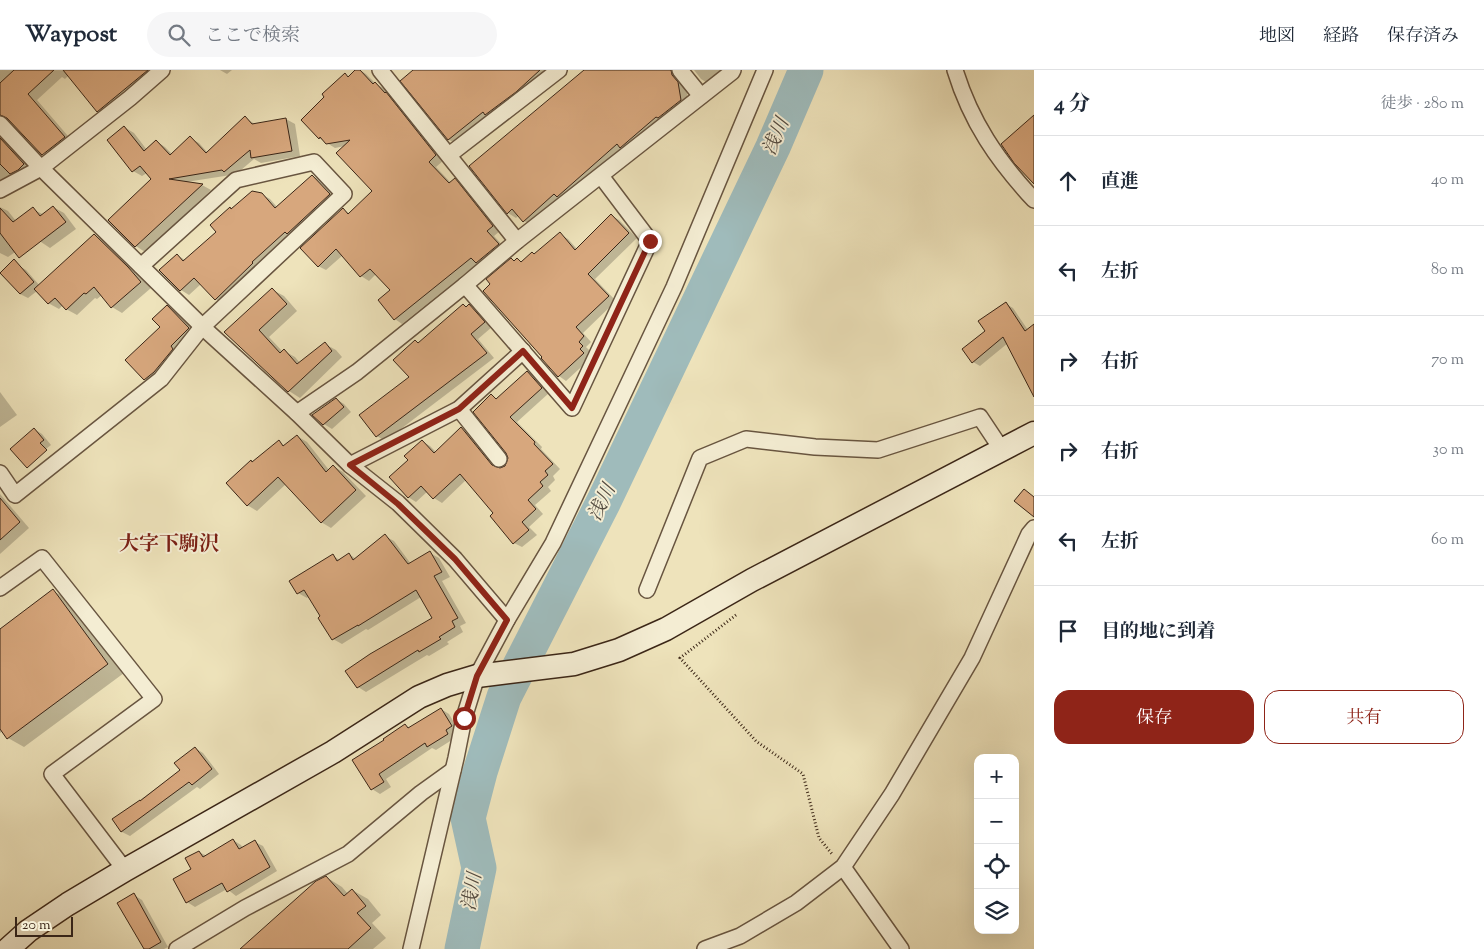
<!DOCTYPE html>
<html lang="ja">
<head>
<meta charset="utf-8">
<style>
	body { margin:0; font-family:"Sorts Mill Goudy","Noto Serif JP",serif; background:#f6f6f7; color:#1f2937 }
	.controls { position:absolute; right:15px; bottom:15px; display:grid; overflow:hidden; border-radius:10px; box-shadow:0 5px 20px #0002 }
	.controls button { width:45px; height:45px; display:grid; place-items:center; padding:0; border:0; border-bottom:1px solid #e0e1e3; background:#fff; color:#1f2937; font:25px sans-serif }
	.scale { position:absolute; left:15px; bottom:12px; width:58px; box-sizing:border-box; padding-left:5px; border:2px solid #3b2617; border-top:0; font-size:14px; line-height:18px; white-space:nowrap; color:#3b2617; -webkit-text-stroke:4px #f4edd3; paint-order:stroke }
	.stop { position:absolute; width:15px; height:15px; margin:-11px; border:4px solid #8f2418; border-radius:50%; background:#fff }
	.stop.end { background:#8f2418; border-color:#fff; box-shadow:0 1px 5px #0008 }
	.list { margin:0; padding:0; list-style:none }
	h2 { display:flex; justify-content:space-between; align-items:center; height:65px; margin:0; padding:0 20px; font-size:21px }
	h2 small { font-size:16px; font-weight:400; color:#747a83 }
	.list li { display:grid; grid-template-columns:32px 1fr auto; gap:15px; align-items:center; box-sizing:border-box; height:90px; padding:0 20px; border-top:1px solid #e0e1e3 }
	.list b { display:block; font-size:19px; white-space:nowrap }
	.list em { font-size:16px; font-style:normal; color:#747a83 }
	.actions { display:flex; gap:10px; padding:15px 20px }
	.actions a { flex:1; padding:11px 0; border:1px solid #8f2418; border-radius:15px; text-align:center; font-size:18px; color:#8f2418 }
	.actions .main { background:#8f2418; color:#fff }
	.icon { flex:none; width:28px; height:28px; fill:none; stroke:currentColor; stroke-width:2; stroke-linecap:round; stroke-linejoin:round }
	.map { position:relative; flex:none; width:1034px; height:879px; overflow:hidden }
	header { display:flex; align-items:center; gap:30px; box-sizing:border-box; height:70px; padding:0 25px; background:#fff; border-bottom:1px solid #e0e1e3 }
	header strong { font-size:24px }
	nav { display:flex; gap:28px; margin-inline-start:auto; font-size:18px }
	.search { width:350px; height:45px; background:#f6f6f7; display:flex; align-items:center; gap:12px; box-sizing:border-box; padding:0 18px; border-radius:28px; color:#747a83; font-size:19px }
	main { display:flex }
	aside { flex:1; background:#fff }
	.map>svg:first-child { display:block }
	.shadow { fill:#0003 }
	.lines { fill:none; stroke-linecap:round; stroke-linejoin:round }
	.river { stroke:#9fbbbb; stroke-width:35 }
	.building { fill:#d7a77d; stroke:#3b2617 }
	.street-casing { stroke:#685540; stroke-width:18 }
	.secondary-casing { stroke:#3b2617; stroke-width:25 }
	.path { stroke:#3b2617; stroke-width:3; stroke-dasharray:1 2.5; stroke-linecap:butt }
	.street { stroke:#f4edd3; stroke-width:15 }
	.secondary { stroke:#f4edd3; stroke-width:22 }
	.route { stroke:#8f2418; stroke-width:6 }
	.labels { text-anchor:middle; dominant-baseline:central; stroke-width:4; stroke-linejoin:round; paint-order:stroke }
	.water-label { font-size:19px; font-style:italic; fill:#544b40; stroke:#f4edd3 }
	.quarter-label { font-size:20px; font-weight:bold; fill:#7a1f14; stroke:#f4edd3 }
</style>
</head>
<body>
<header>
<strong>Waypost</strong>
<div class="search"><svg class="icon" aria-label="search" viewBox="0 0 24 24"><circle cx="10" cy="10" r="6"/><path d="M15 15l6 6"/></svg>ここで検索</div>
<nav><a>地図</a><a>経路</a><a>保存済み</a></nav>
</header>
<main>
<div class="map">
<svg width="1034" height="879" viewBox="0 0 1034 879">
	<rect width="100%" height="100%" fill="#eee3bb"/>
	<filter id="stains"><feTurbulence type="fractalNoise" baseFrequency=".004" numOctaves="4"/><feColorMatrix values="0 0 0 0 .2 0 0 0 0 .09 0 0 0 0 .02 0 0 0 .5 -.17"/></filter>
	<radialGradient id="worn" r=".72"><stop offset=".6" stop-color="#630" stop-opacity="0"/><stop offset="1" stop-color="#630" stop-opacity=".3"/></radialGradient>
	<!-- shadow -->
	<g class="shadow">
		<polygon points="0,0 148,0 155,8 108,47 98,41 69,5 65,9 62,7 37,30 74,73 58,87 47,81 0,35"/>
		<polygon points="220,0 232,0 227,4"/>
		<polygon points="357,0 360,0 366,4 376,14 383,18 394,29 444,90 436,97 451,113 455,110 463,115 500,161 494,166 506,179 485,197 478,193 402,254 395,249 392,220 376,204 369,211 361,206 343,185 326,200 318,196 343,139 350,144 374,121 345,76 335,78 319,68 345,5 349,7"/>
		<polygon points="415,0 548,0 458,74 449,70 402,11"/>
		<polygon points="588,0 680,0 686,18 689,34 532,155 524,151 519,145 516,148 508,143"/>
		<polygon points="694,0 724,0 709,14 701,9"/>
		<polygon points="245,48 255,54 286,49 295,54 300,86 261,93 254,89 234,106 231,105 186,112 202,115 211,120 145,182 136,176 110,150 152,109 147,103 142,106 133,101 124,57 134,63 147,80 156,71 165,77 172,84 190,68 199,73 208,83"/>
		<polygon points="0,67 7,71 28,94 0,114"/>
		<polygon points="313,106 321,111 337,129 223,233 215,229 201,214 189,225 181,220 161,200 177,185 185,190 218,162 232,140 261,124 270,129 278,138"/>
		<polygon points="0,137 8,141 16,151 33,139 44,145 53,137 64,143 76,159 50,178 35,168 8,187 0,183"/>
		<polygon points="611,145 619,150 637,168 595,209 616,231 583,263 591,272 586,277 590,281 587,284 591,288 566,311 559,306 515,192 517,190 522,192 533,183 535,185 560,164 568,169 577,179"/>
		<polygon points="94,165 105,171 139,204 151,218 122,243 112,237 102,225 97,229 95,228 77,245 66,239 63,235 59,239 48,233 37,221 28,228 20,224 18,195 26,200 40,216"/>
		<polygon points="273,220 284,226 297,241 269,267 283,282 284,281 295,287 300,293 325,274 336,280 342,287 300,328 289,321 226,262"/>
		<polygon points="1006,234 1013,238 1028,260 1034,256 1034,325 1008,273 980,296 973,292 987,261"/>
		<polygon points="463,235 467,238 469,236 477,240 492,257 478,269 494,288 385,371 377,366 361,345 411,308 415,271 419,273"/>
		<polygon points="167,237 179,244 200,266 158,316 145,309 127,290 162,257"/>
		<polygon points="527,302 535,307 549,323 517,352 542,377 541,379 560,399 553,406 555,410 548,417 551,421 535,435 543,444 529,457 537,465 522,477 514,473 495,443 466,410 442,433 434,428 428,421 416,432 408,427 410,390 422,371 430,376 436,382 461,358 469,363 498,399 505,398 509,392 491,326 497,329"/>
		<polygon points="0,322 17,345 0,357"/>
		<polygon points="336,329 344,334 351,342 332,359 324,354"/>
		<polygon points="34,359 42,364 51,375 28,393"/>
		<polygon points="297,366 307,372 329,400 333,396 343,402 366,426 331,458 321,452 286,414 257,441 247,435 253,393 279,372 285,376"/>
		<polygon points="0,424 29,458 0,484"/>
		<polygon points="385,466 394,471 411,494 430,483 439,488 450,507 442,511 466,553 460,556 463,562 447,572 449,574 429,586 427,585 366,622 358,617 434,549 421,527 368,560 366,559 342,574 333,569 309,526 307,528 298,523 333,486 340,490 349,484 356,489"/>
		<polygon points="53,521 70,530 124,603 24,677 8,668 3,661 0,663 0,561"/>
		<polygon points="441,639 449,644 459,661 453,665 455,668 436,680 432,678 386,709 391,717 380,724 372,719 385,671 405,655 410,658"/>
		<polygon points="195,678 203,683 219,704 200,719 197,717 130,766 122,762 114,749 181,700"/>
		<polygon points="233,770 241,775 243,778 255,772 263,776 277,801 236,826 227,819 195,837 187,832 193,799 199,782 207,786"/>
		<polygon points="326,807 342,817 348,824 352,820 368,829 381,845 372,853 386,868 373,879 242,879"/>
		<polygon points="134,825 142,830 168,877 164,879 145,879"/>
	</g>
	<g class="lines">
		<!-- river -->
		<polyline class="river" points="462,879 479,798 468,748 480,702 504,627 604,431 773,77 806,0"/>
	</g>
	<!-- building -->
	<g class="building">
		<polygon points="14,0 54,0 28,24 65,67 42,85 7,48 0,45 0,13"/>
		<polygon points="63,0 148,0 97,42"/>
		<polygon points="355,0 360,0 373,14 375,12 385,23 386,22 436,85 429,92 449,113 455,108 493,156 487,161 499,174 476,193 471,188 394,250 378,230 390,220 370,199 360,207 336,179 318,197 300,178 343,138 348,144 372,121 336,83 350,70 326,74 320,67 319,69 301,50 324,27 322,24 345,3 348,7"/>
		<polygon points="413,0 540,0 516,22 485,45 483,42 448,70 400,11"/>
		<polygon points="584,0 671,0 672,5 678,12 681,30 658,48 656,47 620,78 617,74 557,127 554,124 523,152 512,139 507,144 469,96"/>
		<polygon points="1034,45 1034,114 1014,93 1001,74"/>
		<polygon points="245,46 252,54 286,48 292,81 251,88 250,80 224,102 222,100 169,109 203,114 135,177 108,150 151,109 140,96 132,102 107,70 124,56 144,81 156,70 170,85 190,66 206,83"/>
		<polygon points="0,68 24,94 18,100 10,104 0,94"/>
		<polygon points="312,105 330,124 287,164 285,162 252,192 253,193 215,230 194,208 180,221 159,200 177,184 183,191 216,162 210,155 230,137 231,139 252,121 262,123 275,138"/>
		<polygon points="53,136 66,152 19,188 0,163 0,138 13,152 33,137 40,146"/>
		<polygon points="611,144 629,163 588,204 609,226 576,257 584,266 579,272 583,276 580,279 584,283 558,307 541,288 542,287 483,221 490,214 486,209 511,188 514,191 517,188 521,192 532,182 534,184 560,162 575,180"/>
		<polygon points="94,164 128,197 141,212 111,238 94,217 86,224 84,223 66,240 55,228 48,234 34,219"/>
		<polygon points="14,189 34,212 20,224 0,203"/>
		<polygon points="272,218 287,234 259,260 280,283 284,279 297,294 325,272 332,281 288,322 224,262"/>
		<polygon points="1006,232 1025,261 1034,254 1034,327 1003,267 972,293 962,279 985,261 978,251"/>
		<polygon points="463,234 466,237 469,234 485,252 471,264 487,283 376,367 359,345 409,307 393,290 415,270 418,273"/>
		<polygon points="167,235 189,258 171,276 173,279 154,302 144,310 125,290 160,257 152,249"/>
		<polygon points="527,301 542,318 510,347 535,372 534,374 553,394 545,401 548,405 540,412 543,416 528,430 536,439 522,452 529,460 513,474 490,446 493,443 460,404 433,429 421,416 408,428 389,407 408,390 404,386 422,370 434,383 461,357 492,395 500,398 505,396 508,388 506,383 473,342 491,324 496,329"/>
		<polygon points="336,328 344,337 323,355 312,345"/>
		<polygon points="34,358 44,370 40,373 47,380 27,398 10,379"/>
		<polygon points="297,365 326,402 333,395 356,420 321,453 278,407 247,436 226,413 251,390 252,392 279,370 283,376"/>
		<polygon points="1024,419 1034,427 1034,447 1014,431"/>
		<polygon points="0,428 20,452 0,470"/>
		<polygon points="385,464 408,494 430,481 442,502 434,506 458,548 452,551 455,557 439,567 441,569 419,582 418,580 357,618 345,601 370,584 432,548 416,520 358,556 358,555 332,570 318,548 320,546 304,520 297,524 289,511 333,484 337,491 349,483 353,490"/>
		<polygon points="53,519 108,594 7,669 0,659 0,559"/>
		<polygon points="441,638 452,656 446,660 448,664 427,677 425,673 379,704 384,712 371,720 352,690 384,670 383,669 405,654 408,658"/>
		<polygon points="195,677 212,699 192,715 189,712 121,762 112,749 140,730 140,731 180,700 174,693"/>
		<polygon points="233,769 239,779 255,770 270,797 227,822 222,813 186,833 173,809 191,799 185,788 199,781 203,787"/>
		<polygon points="326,806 344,826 352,819 366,836 357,843 371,858 348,879 240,879 316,811"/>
		<polygon points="134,823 161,872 149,879 144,879 117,833"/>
	</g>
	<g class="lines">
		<!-- street casing -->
		<g class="street-casing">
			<g id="street">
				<polyline points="380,0 517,171"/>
				<polyline points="680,0 701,26"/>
				<path d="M955,0C971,52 997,90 1034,130"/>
				<polyline points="0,54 41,98 209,263 297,343 350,395 398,433 455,489 507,550"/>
				<polyline points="449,85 559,0"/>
				<polyline points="0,120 41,98 130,28 162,0"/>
				<polyline points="465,215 572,338 650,171 601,106"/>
				<polyline points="459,339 499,389"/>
				<polyline points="297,343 357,302 465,215 517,171 732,2 733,0"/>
				<polyline points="350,395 459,339 523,281"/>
				<polyline points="0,403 15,425 161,309 202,257 344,124 314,92 236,110 141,196"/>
				<polyline points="0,518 42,488 154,629 52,704 125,800"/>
				<polyline points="647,520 700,388 746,369 815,377 878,380 980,347 1002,380"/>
				<polyline points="843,797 901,879"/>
				<polyline points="177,879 245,838 348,784 421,723 453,700"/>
				<polyline points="411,879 456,688 464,648 477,606 507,550 553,473 674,217 765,0"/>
				<polyline points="705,879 740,866 796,833 843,797 892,724 972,588 1029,464 1034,458"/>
			</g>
		</g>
		<!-- secondary casing -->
		<g class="secondary-casing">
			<polyline id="secondary" points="8,879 28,861 68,834 125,800 333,682 419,627 447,615 477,606 574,594 619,580 666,559 752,510 1034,363"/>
		</g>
		<!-- path -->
		<polyline class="path" points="736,545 680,588 756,671 803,704 819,768 832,784"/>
		<!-- street -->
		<use href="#street" class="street"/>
		<!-- secondary -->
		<use href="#secondary" class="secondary"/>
	</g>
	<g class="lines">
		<!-- route -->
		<polyline class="route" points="464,648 477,606 507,550 455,489 398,434 350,395 459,339 523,281 572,338 650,171"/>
	</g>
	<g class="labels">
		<!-- water labels -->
		<g class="water-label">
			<text transform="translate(777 67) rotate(-66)">浅川</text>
			<text transform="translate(603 433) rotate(-64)">浅川</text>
			<text transform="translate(473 822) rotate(-80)">浅川</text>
		</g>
		<!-- quarter labels -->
		<g class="quarter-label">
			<text x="169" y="475">大字下駒沢</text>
		</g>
	</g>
	<rect width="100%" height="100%" filter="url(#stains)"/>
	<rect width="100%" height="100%" fill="url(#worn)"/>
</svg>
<div class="controls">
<button>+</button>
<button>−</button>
<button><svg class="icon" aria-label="locate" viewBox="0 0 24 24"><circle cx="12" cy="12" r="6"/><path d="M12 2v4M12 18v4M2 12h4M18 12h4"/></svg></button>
<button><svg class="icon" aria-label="layers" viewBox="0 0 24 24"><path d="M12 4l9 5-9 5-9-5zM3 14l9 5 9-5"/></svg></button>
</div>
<div class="scale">20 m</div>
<div class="stop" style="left:464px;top:648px"></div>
<div class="stop end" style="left:650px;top:171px"></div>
</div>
<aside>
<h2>4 分<small>徒歩 · 280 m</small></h2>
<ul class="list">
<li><svg class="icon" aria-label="ahead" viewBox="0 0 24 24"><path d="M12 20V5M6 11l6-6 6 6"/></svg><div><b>直進</b></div><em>40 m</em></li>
<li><svg class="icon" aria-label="left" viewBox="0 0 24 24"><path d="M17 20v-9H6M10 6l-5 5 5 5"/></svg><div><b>左折</b></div><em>80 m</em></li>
<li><svg class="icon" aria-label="right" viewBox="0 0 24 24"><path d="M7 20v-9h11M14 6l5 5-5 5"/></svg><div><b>右折</b></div><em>70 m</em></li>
<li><svg class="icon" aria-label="right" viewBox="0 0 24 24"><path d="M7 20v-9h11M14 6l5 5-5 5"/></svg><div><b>右折</b></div><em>30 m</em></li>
<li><svg class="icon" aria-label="left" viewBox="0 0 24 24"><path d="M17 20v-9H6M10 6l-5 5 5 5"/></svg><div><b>左折</b></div><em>60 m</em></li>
<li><svg class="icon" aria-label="arrive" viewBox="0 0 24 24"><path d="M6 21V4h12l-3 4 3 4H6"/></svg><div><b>目的地に到着</b></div></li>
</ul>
<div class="actions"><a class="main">保存</a><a>共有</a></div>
</aside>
</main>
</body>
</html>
